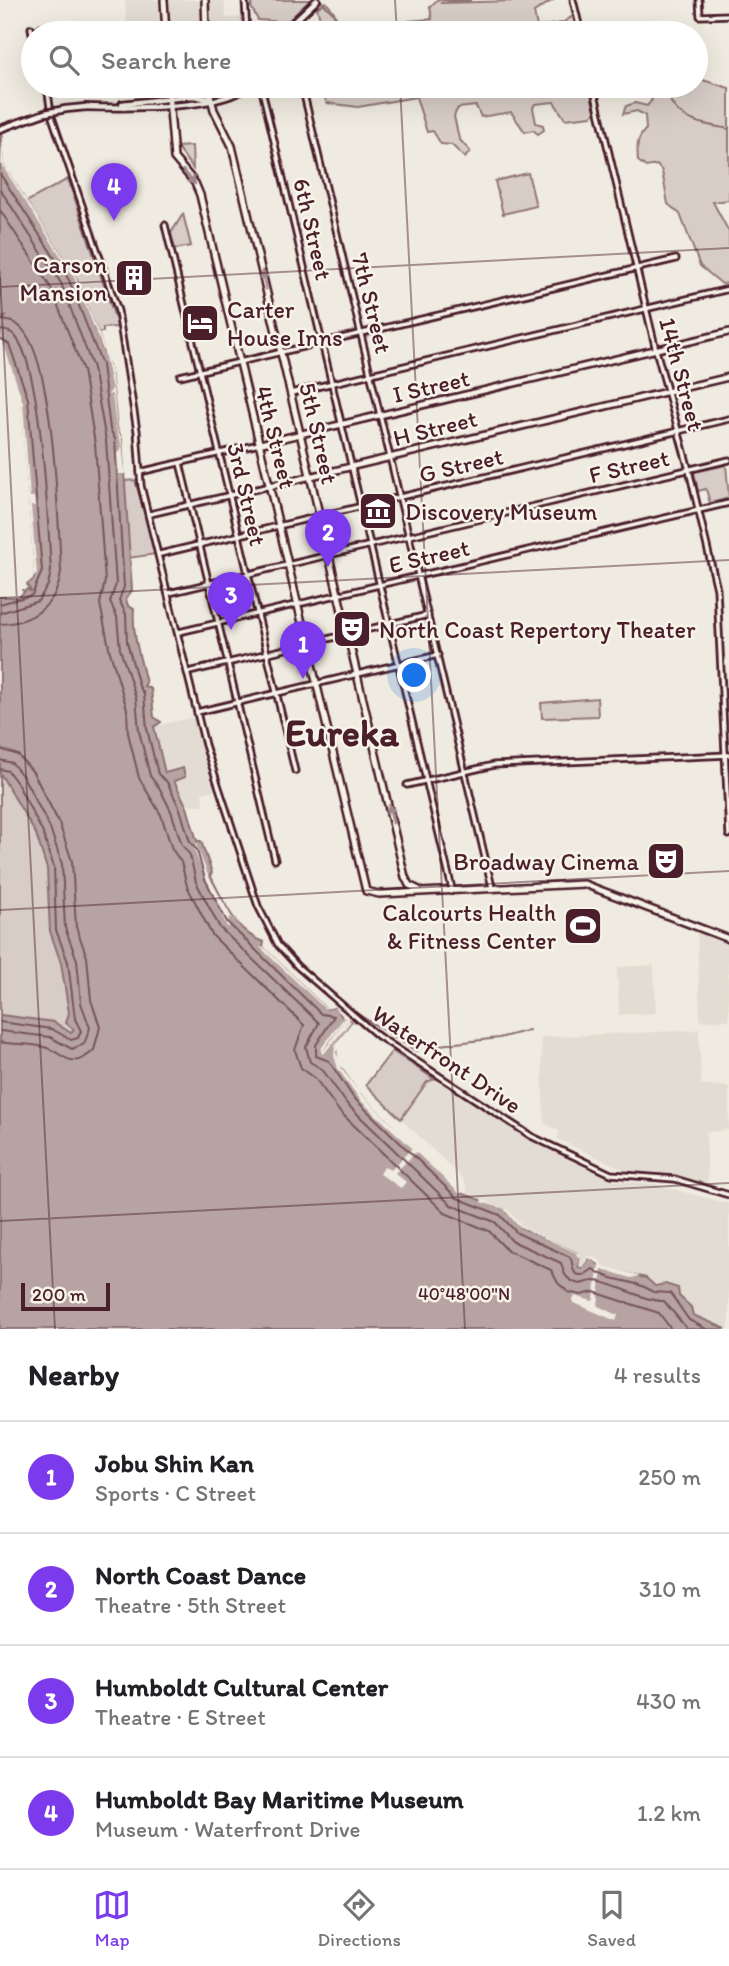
<!DOCTYPE html>
<html lang="en">
<head>
<meta charset="utf-8">
<style>
	body { margin:0; font-family:Itim,sans-serif; background:#f6f6f6; color:#202124 }
	.scale { position:absolute; left:21px; bottom:18px; width:89px; box-sizing:border-box; padding-left:7px; border:4px solid #4a1f2b; border-top:0; font-size:19px; line-height:24px; white-space:nowrap; color:#4a1f2b; -webkit-text-stroke:5px #f7f3e8; paint-order:stroke }
	.you { position:absolute; left:415px; top:676px; width:24px; height:24px; margin:-18px; border:5px solid #fff; border-radius:50%; background:#1a73e8; box-shadow:0 0 0 10px #1a73e833 }
	.badge { display:grid; place-items:center; width:46px; height:46px; border-radius:50%; background:#7c3aed; color:#fff; font-size:23px; font-weight:700 }
	.pin { position:absolute; translate:-50% -58px; filter:drop-shadow(0 2px 4px #0008) }
	.pin::after { content:''; position:absolute; top:37px; width:24px; height:21px; background:inherit; clip-path:polygon(0 0,100% 0,50% 100%) }
	.list { margin:0; padding:0; list-style:none }
	h2 { display:flex; justify-content:space-between; align-items:center; height:91px; margin:0; padding:0 28px; font-size:30px }
	h2 small { font-size:23px; font-weight:400; color:#757577 }
	.list li { display:grid; grid-template-columns:46px 1fr auto; gap:21px; align-items:center; box-sizing:border-box; height:112px; padding:0 28px; border-top:2px solid #e0e0e0 }
	.list b { display:block; font-size:26px; white-space:nowrap }
	.list p { margin:0; font-size:23px; white-space:nowrap; color:#757577 }
	.list em { font-size:23px; font-style:normal; color:#757577 }
	.icon { flex:none; width:38px; height:38px; fill:none; stroke:currentColor; stroke-width:2; stroke-linecap:round; stroke-linejoin:round }
	.map { position:relative; flex:none; width:729px; height:1329px; overflow:hidden }
	.search { position:absolute; background:#fff; box-shadow:0 7px 28px #0002; left:21px; right:21px; top:21px; height:77px; display:flex; align-items:center; gap:18px; box-sizing:border-box; padding:0 24px; border-radius:38px; color:#757577; font-size:26px }
	.sheet { height:539px; background:#fff }
	nav { display:flex; justify-content:space-around; align-items:center; box-sizing:border-box; height:98px; border-top:2px solid #e0e0e0; background:#fff; font-size:19px; color:#757577 }
	nav a { display:grid; justify-items:center; gap:4px }
	nav .on { color:#7c3aed }
	.map>svg:first-child { display:block }
	.built { fill:#e3dcd2 }
	.green { fill:#d8cdc6; stroke:#917678; stroke-width:2 }
	.water { fill:#b7a4a2; stroke:#8b6f72; stroke-width:2 }
	.pier { fill:#f0ebe0 }
	.lines { fill:none; stroke-linecap:round; stroke-linejoin:round }
	.shore { stroke:#76545b; stroke-width:2 }
	.stream { stroke:#8b6f72; stroke-width:2 }
	.tertiary-casing { stroke:#4a1f2b; stroke-width:9 }
	.secondary-casing { stroke:#4a1f2b; stroke-width:10 }
	.trunk-casing { stroke:#4a1f2b; stroke-width:10 }
	.tertiary { stroke:#f7f3e8; stroke-width:3.5 }
	.secondary { stroke:#f7f3e8; stroke-width:4.5 }
	.trunk { stroke:#f7f3e8; stroke-width:5 }
	.secondary-bridge-casing { stroke:#4a1f2b; stroke-width:10; stroke-linecap:butt }
	.secondary-bridge { stroke:#f7f3e8; stroke-width:4.5 }
	.oneway { fill:#a0898a }
	.ticks { fill:none; stroke:#4a1f2b; stroke-width:2; stroke-opacity:0.45 }
	.labels { text-anchor:middle; dominant-baseline:central; stroke-width:5; stroke-linejoin:round; paint-order:stroke }
	.street-label { font-size:24px; fill:#4a1f2b; stroke:#f7f3e8 }
	.poi-label { font-size:24px; fill:#4a1f2b; stroke:#f7f3e8; text-anchor:end }
	.town-label { font-size:38px; font-weight:bold; fill:#4a1f2b; stroke:#f7f3e8 }
	.ticks-label { font-size:18px; text-anchor:middle; fill:#4a1f2b; stroke:#f7f3e8; stroke-width:5; stroke-linejoin:round; paint-order:stroke }
</style>
</head>
<body>
<div class="map">
<svg width="729" height="1329" viewBox="0 0 729 1329">
	<rect width="100%" height="100%" fill="#f0ebe0"/>
	<filter id="ink" filterUnits="userSpaceOnUse"><feTurbulence type="fractalNoise" baseFrequency=".0143" numOctaves="2"/><feDisplacementMap in="SourceGraphic" scale="14" xChannelSelector="R" yChannelSelector="G"/><feConvolveMatrix kernelMatrix="1 2 1 2 8 2 1 2 1" color-interpolation-filters="sRGB"/></filter>
	<g filter="url(#ink)">
		<!-- built -->
		<g class="built">
			<polygon points="125,0 224,0 226,18 245,17 246,33 127,33"/>
			<polygon points="148,86 243,86 235,92 218,95 149,102"/>
			<polygon points="194,717 214,790 202,793 204,805 186,805 174,780 182,768 165,774 154,726"/>
			<polygon points="697,931 728,945 729,1020 700,1021"/>
			<polygon points="654,965 656,1013 619,1015 617,967"/>
			<polygon points="699,1030 701,1084 729,1087 729,1130 706,1132 708,1186 679,1177 629,1172 557,1139 560,1132 544,1123 541,1037"/>
			<polygon points="434,1079 526,1138 612,1180 654,1184 729,1204 729,1329 712,1325 693,1315 679,1295 678,1288 578,1267 520,1227 505,1209 466,1194 467,1188 463,1179 401,1119 427,1082"/>
		</g>
		<!-- green -->
		<g class="green">
			<polygon points="253,0 310,0 287,22 258,20 251,7"/>
			<polygon points="437,0 471,0 440,3 553,0 534,12 537,27 562,23 573,16 577,33 400,33 408,21 432,19 430,7"/>
			<polygon points="326,2 334,12 342,33 324,33 317,8"/>
			<path d="M696,78L729,88V200L713,202L729,232V283L722,284L700,266L680,214L668,204L662,171L657,165L646,167L638,161C637,147 636,139 646,129L645,115L637,111L623,114L626,106L635,103L647,106L652,100L646,92L607,86H696Z"/>
			<polygon points="319,86 589,86 595,111 591,116 565,119 554,102 535,104 533,108 536,123 543,125 544,130 538,134 533,130 525,132 511,112 481,117 476,106 458,108 454,116 459,139 470,151 465,158 452,145 441,144 433,131 427,132 416,97 358,107 327,103"/>
			<polygon points="192,146 193,169 177,147"/>
			<path d="M0,158L9,177L40,223L26,202L68,179L118,327L103,328V332L97,333L78,282L51,240C74,283 106,335 112,386L102,377L75,291L51,246L2,171Z"/>
			<polygon points="528,173 536,206 503,214 495,181"/>
			<polygon points="183,214 191,246 175,249 171,233"/>
			<polygon points="726,465 729,498 710,503 706,489 698,491 694,472"/>
			<polygon points="123,474 124,481 135,480 156,554 128,558 127,597"/>
			<polygon points="597,698 598,716 542,718 541,703"/>
			<polygon points="0,758 151,1064 0,1047"/>
			<polygon points="392,1051 434,1079 427,1082 401,1119 366,1085"/>
		</g>
		<!-- water -->
		<path class="water" d="M0,132L3,136L1,139L3,165L75,276L111,371L117,428L122,439L132,590L126,599L128,606L134,609C132,635 140,657 146,683L144,686L151,689L154,717L161,722L154,727L165,773L183,768L185,777L174,781L187,807L197,841H201L212,873L210,875C223,899 235,933 264,942L263,947L326,1009L335,1007L344,1019L322,1052L324,1053L350,1020L352,1022L336,1045L337,1062L358,1092L461,1193L505,1209L520,1227L576,1252L580,1255L578,1267L582,1269L590,1257L603,1268L646,1278L655,1286L665,1284L678,1288L679,1296L691,1307L693,1315L726,1329H0V1015L54,1022L71,1033L74,1030L66,1023L69,1013L61,963L50,931L47,869L36,834L0,773V597H19L27,589L31,592L27,584L34,579L35,571L21,400L0,337V321L7,316L0,318Z"/>
		<!-- pier -->
		<g class="pier">
			<polygon points="2,137 4,165 75,275 106,352 112,376 117,428 122,439 125,474 117,474 115,452 121,451 121,443 116,428 112,394 108,395 112,389 104,353 74,277 1,164"/>
			<polygon points="0,333 23,402 30,497 34,497 35,506 31,506 37,574 28,583 24,583 33,578 34,571 20,403 0,342"/>
			<polygon points="196,844 208,875 231,916 251,935 231,917 228,919 231,926 227,927 202,871 193,846"/>
			<polygon points="260,947 265,948 326,1008 334,1005 344,1015 344,1021 322,1052 349,1020 351,1021 324,1054 321,1053 322,1047 343,1019 342,1015 334,1007 325,1009"/>
			<polygon points="352,1022 353,1025 336,1052 342,1069 361,1094 463,1192 460,1194 416,1152 395,1173 406,1182 401,1188 380,1174 384,1167 391,1170 412,1148 361,1101 338,1069 334,1056 335,1045"/>
			<polygon points="482,1199 507,1209 522,1226 581,1254 577,1270 579,1259 576,1253 518,1226 504,1209 481,1202"/>
			<polygon points="588,1255 600,1260 603,1266 640,1276 631,1278 602,1269 598,1306 618,1315 616,1321 572,1302 575,1296 592,1301 594,1299 599,1264 589,1258 581,1270"/>
		</g>
		<g class="lines">
			<!-- shore -->
			<g class="shore">
				<path d="M0,174L69,280L102,365L110,429L115,439L124,587L119,600L126,614L127,642L139,686L144,694L147,729L158,774L167,782L180,809L190,842L197,850L205,879L227,922L321,1014L334,1016L316,1045V1056L329,1061L353,1097L457,1198L500,1215L517,1233L570,1257C575,1265 569,1276 584,1275L593,1269C611,1283 636,1279 653,1292L670,1293L689,1320L706,1329"/>
				<path d="M0,189L61,283L93,368L106,441L116,584L110,602L117,617L120,649L136,698L139,731L150,776L160,789L171,811L182,845L190,855L196,882L220,928L319,1023L306,1047L310,1062L322,1069L347,1104L451,1205L495,1222L512,1241L561,1263C563,1270 564,1277 572,1281C581,1287 585,1281 594,1281C612,1281 644,1302 664,1301L687,1329"/>
				<polyline points="0,210 51,288 83,370 95,444 105,581 100,604 110,652 127,709 128,733 139,778 161,815 172,849 181,862 187,886 212,935 304,1025 295,1050 301,1068 315,1078 339,1111 445,1213 489,1231 507,1250 551,1270 558,1283 568,1292 581,1295 594,1292 659,1313 671,1329"/>
				<path d="M0,320C9,320 18,323 24,331C54,369 58,517 61,571C58,604 33,623 0,624"/>
				<path d="M0,330C6,331 11,331 15,336C42,366 48,525 51,571L48,585L38,601L0,613"/>
				<polyline points="0,339 9,344 28,399 42,571 32,595 0,604"/>
				<path d="M0,749L18,755L33,772L59,823L72,861L76,927L87,957L91,1000L100,1027L94,1050C70,1073 64,1052 44,1047C30,1043 15,1045 0,1042"/>
				<polyline points="0,760 12,763 24,778 50,828 62,864 65,928 77,960 81,1003 90,1028 84,1044 72,1049 50,1037 0,1031"/>
				<polyline points="0,769 8,771 17,783 42,831 54,867 56,930 68,962 75,1019 81,1031 78,1038 71,1040 52,1029 0,1022"/>
			</g>
			<!-- stream -->
			<g class="stream">
				<polyline points="320,0 333,13 341,33"/>
				<path d="M660,86C668,91 668,96 672,104C684,123 709,125 729,129"/>
				<polyline points="22,590 25,591"/>
				<polyline points="358,1014 416,1051"/>
				<polyline points="439,1045 499,1038 529,1030"/>
			</g>
			<!-- tertiary casing -->
			<g class="tertiary-casing">
				<g id="tertiary">
					<polyline points="245,0 247,33"/>
					<polyline points="573,0 581,33"/>
					<polyline points="699,0 700,16 729,15"/>
					<polyline points="31,28 33,38"/>
					<polyline points="36,33 41,27"/>
					<polyline points="47,86 51,114 118,311 137,431 141,486 205,745 258,906 278,945 298,967 378,1036 531,1136 611,1174 675,1179 729,1195"/>
					<polyline points="261,86 452,889"/>
					<polyline points="302,86 492,887"/>
					<polyline points="593,86 656,350 689,470 717,589 729,835"/>
					<polyline points="165,225 295,771"/>
					<polyline points="180,376 676,259"/>
					<polyline points="291,393 729,289"/>
					<polyline points="180,463 275,860"/>
					<polyline points="140,472 259,444"/>
					<polyline points="150,514 270,486"/>
					<polyline points="160,554 729,419"/>
					<polyline points="169,593 729,460"/>
					<polyline points="179,632 729,503"/>
					<polyline points="189,672 428,615"/>
					<polyline points="197,712 438,655"/>
					<polyline points="407,785 494,765 729,755"/>
				</g>
			</g>
			<!-- secondary casing -->
			<g class="secondary-casing">
				<g id="secondary">
					<polyline points="282,33 317,0"/>
					<polyline points="122,104 193,96 210,99"/>
					<path d="M85,107C121,108 223,110 247,86"/>
					<polyline points="66,109 86,107"/>
					<polyline points="0,129 45,113"/>
					<polyline points="259,444 729,332"/>
					<polyline points="270,486 729,377"/>
				</g>
			</g>
			<!-- trunk casing -->
			<g class="trunk-casing">
				<g id="trunk">
					<polyline points="164,0 166,33"/>
					<polyline points="205,0 206,33"/>
					<polyline points="168,86 174,158 195,183 200,195 366,891 379,894 584,884 729,939"/>
					<polyline points="208,86 214,110 232,146 405,877 409,885 419,890"/>
				</g>
			</g>
			<!-- tertiary -->
			<use href="#tertiary" class="tertiary"/>
			<!-- secondary -->
			<use href="#secondary" class="secondary"/>
			<!-- trunk -->
			<use href="#trunk" class="trunk"/>
			<!-- secondary-bridge casing -->
			<g class="secondary-bridge-casing">
				<polyline id="secondary-bridge" points="45,113 66,109"/>
			</g>
			<!-- secondary-bridge -->
			<use href="#secondary-bridge" class="secondary-bridge"/>
		</g>
		<!-- one-way arrows -->
		<defs><path id="oneway-solid" d="M-6-.8H1V-3.2L6.5 0L1 3.2V.8H-6Z" transform="scale(1.75)"/></defs>
		<g class="oneway">
			<use href="#oneway-solid" transform="translate(189 177) rotate(49)"/>
			<use href="#oneway-solid" transform="translate(264 280) rotate(-103)"/>
			<use href="#oneway-solid" transform="translate(391 814) rotate(-103)"/>
		</g>
	</g>
	<!-- ticks -->
	<path class="ticks" d="M395,0L397,33M400,86L465,1329M0,277L55,1329M0,287L729,248M0,598L729,560M0,910L729,871M0,1221L729,1183"/>
	<!-- icons -->
	<defs>
		<g id="building-square" transform="scale(2.0125)"><rect x="-9" y="-9" width="18" height="18" rx="4" fill="#4a1f2b" stroke="#f7f3e8"/><path d="M-4-6H4V6H1V3H-1V6H-4ZM-2.5-4.3h1.7v1.8h-1.7ZM.8-4.3h1.7v1.8H.8ZM-2.5-1h1.7V.8h-1.7ZM.8-1h1.7V.8H.8Z" fill="#fff"/></g>
		<g id="hotel-square" transform="scale(2.0125)"><rect x="-9" y="-9" width="18" height="18" rx="4" fill="#4a1f2b" stroke="#f7f3e8"/><path d="M-6-4.5h1.5V1H6V5H4.5V3h-9V5H-6ZM-4 0a1.8 1.8 0 1 1 3.6 0ZM.5 0V-2.5h3Q6-2.5 6 0Z" fill="#fff"/></g>
		<g id="museum-square" transform="scale(2.0125)"><rect x="-9" y="-9" width="18" height="18" rx="4" fill="#4a1f2b" stroke="#f7f3e8"/><path d="M0-6L6-3V-2H-6V-3ZM-5-1h2V3h-2ZM-1-1h2V3h-2ZM3-1h2V3H3ZM-6 4H6V6H-6Z" fill="#fff"/></g>
		<g id="theatre-square" transform="scale(2.0125)"><rect x="-9" y="-9" width="18" height="18" rx="4" fill="#4a1f2b" stroke="#f7f3e8"/><path d="M-5-5.5Q0-4 5-5.5V0Q5 5 0 6Q-5 5-5 0ZM-3.3-2.5H-1v1.5H-3.3ZM1-2.5H3.3v1.5H1ZM-2.8 1Q0 5.5 2.8 1Z" fill="#fff"/></g>
		<g id="stadium-square" transform="scale(2.0125)"><rect x="-9" y="-9" width="18" height="18" rx="4" fill="#4a1f2b" stroke="#f7f3e8"/><path d="M0-5a6.5 5 0 1 0 0 10a6.5 5 0 1 0 0-10ZM-3.5-1.8h7v3.6h-7Z" fill="#fff"/></g>
	</defs>
	<g fill-rule="evenodd">
		<use href="#building-square" x="134" y="278"/>
		<use href="#hotel-square" x="200" y="323"/>
		<use href="#museum-square" x="378" y="511"/>
		<use href="#theatre-square" x="352" y="629"/>
		<use href="#theatre-square" x="666" y="861"/>
		<use href="#stadium-square" x="583" y="926"/>
	</g>
	<g class="labels">
		<!-- street labels -->
		<g class="street-label">
			<text transform="translate(313 229) rotate(77)">6th Street</text>
			<text transform="translate(372 303) rotate(76)">7th Street</text>
			<text transform="translate(682 374) rotate(75)">14th Street</text>
			<text transform="translate(431 386) rotate(-13)">I Street</text>
			<text transform="translate(435 428) rotate(-14)">H Street</text>
			<text transform="translate(319 433) rotate(77)">5th Street</text>
			<text transform="translate(276 437) rotate(76)">4th Street</text>
			<text transform="translate(461 465) rotate(-13)">G Street</text>
			<text transform="translate(629 466) rotate(-13)">F Street</text>
			<text transform="translate(247 494) rotate(77)">3rd Street</text>
			<text transform="translate(429 556) rotate(-13)">E Street</text>
			<text transform="translate(447 1059) rotate(34)">Waterfront Drive</text>
		</g>
		<!-- poi labels -->
		<g class="poi-label">
			<text x="107" y="264">Carson<tspan x="107" dy="28">Mansion</tspan></text>
			<text x="227" y="309" text-anchor="start">Carter<tspan x="227" dy="28">House Inns</tspan></text>
			<text x="405" y="511" text-anchor="start">Discovery Museum</text>
			<text x="379" y="629" text-anchor="start">North Coast Repertory Theater</text>
			<text x="639" y="861">Broadway Cinema</text>
			<text x="556" y="912">Calcourts Health<tspan x="556" dy="28">&amp; Fitness Center</tspan></text>
		</g>
		<!-- town labels -->
		<g class="town-label">
			<text x="342" y="733">Eureka</text>
		</g>
	</g>
	<g class="ticks-label">
		<text x="464" y="1300">40°48'00"N</text>
	</g>
</svg>
<div class="scale">200 m</div>
<div class="you"></div>
<div class="pin badge" style="left:303px;top:679px">1</div>
<div class="pin badge" style="left:328px;top:567px">2</div>
<div class="pin badge" style="left:231px;top:630px">3</div>
<div class="pin badge" style="left:114px;top:221px">4</div>
<div class="search"><svg class="icon" aria-label="search" viewBox="0 0 24 24"><circle cx="10" cy="10" r="6"/><path d="M15 15l6 6"/></svg>Search here</div>
</div>
<section class="sheet">
<h2>Nearby<small>4 results</small></h2>
<ul class="list">
<li><span class="badge">1</span><div><b>Jobu Shin Kan</b><p>Sports · C Street</p></div><em>250 m</em></li>
<li><span class="badge">2</span><div><b>North Coast Dance</b><p>Theatre · 5th Street</p></div><em>310 m</em></li>
<li><span class="badge">3</span><div><b>Humboldt Cultural Center</b><p>Theatre · E Street</p></div><em>430 m</em></li>
<li><span class="badge">4</span><div><b>Humboldt Bay Maritime Museum</b><p>Museum · Waterfront Drive</p></div><em>1.2 km</em></li>
</ul>
</section>
<nav>
<a class="on"><svg class="icon" aria-label="map" viewBox="0 0 24 24"><path d="M3 6l6-2 6 2 6-2v14l-6 2-6-2-6 2zM9 4v14M15 6v14"/></svg>Map</a>
<a><svg class="icon" aria-label="directions" viewBox="0 0 24 24"><path d="M12 3l9 9-9 9-9-9zM9 14v-3h6M13 9l2 2-2 2"/></svg>Directions</a>
<a><svg class="icon" aria-label="saved" viewBox="0 0 24 24"><path d="M7 4h10v16l-5-4-5 4z"/></svg>Saved</a>
</nav>
</body>
</html>
